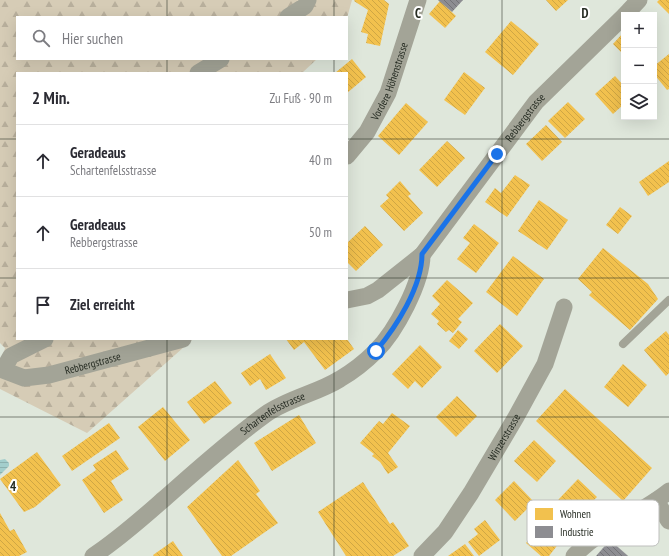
<!DOCTYPE html>
<html lang="de">
<head>
<meta charset="utf-8">
<style>
	body { margin:0; font-family:"PT Sans Narrow",sans-serif; background:#f7f7f7; color:#2b2b33 }
	.controls { position:absolute; right:12px; top:12px; display:grid; overflow:hidden; border-radius:0px; box-shadow:0 4px 16px #0002 }
	.controls button { width:36px; height:36px; display:grid; place-items:center; padding:0; border:0; border-bottom:1px solid #e1e1e2; background:#fff; color:#2b2b33; font:20px sans-serif }
	.stop { position:absolute; width:12px; height:12px; margin:-9px; border:3px solid #1a73e8; border-radius:50%; background:#fff }
	.stop.end { background:#1a73e8; border-color:#fff; box-shadow:0 1px 4px #0008 }
	.list { margin:0; padding:0; list-style:none }
	h2 { display:flex; justify-content:space-between; align-items:center; height:52px; margin:0; padding:0 16px; font-size:17px }
	h2 small { font-size:13px; font-weight:400; color:#7c7c81 }
	.list li { display:grid; grid-template-columns:26px 1fr auto; gap:12px; align-items:center; box-sizing:border-box; height:72px; padding:0 16px; border-top:1px solid #e1e1e2 }
	.list b { display:block; font-size:15px; white-space:nowrap }
	.list p { margin:0; font-size:13px; white-space:nowrap; color:#7c7c81 }
	.list em { font-size:13px; font-style:normal; color:#7c7c81 }
	.icon { flex:none; width:22px; height:22px; fill:none; stroke:currentColor; stroke-width:2; stroke-linecap:round; stroke-linejoin:round }
	.map { position:relative; flex:none; width:669px; height:556px; overflow:hidden }
	.search { position:absolute; background:#fff; box-shadow:0 4px 16px #0002; left:16px; top:16px; width:332px; height:44px; display:flex; align-items:center; gap:10px; box-sizing:border-box; padding:0 14px; border-radius:0px; color:#7c7c81; font-size:15px }
	.panel { position:absolute; background:#fff; box-shadow:0 4px 16px #0002; left:16px; top:72px; width:332px; height:268px; border-radius:0px }
	.map>svg:first-child { display:block }
	.forest { fill:url(#forest-firs) }
	.water { fill:url(#water-rules) }
	.homes { fill:url(#homes-back-hatch) }
	.industry { fill:url(#industry-back-hatch) }
	.lines { fill:none; stroke-linecap:round; stroke-linejoin:round }
	.service { stroke:#a3a497; stroke-width:8 }
	.minor { stroke:#a3a497; stroke-width:17 }
	.route { stroke:#1a73e8; stroke-width:5 }
	.grid { fill:none; stroke:#252b22; stroke-width:1; stroke-opacity:0.55 }
	.labels { text-anchor:middle; dominant-baseline:central; stroke-width:4; stroke-linejoin:round; paint-order:stroke }
	.street-label { font-size:11px; fill:#252b22; stroke:#fff }
	.key { fill:#fff; stroke:#bebfbd; stroke-width:1 }
	.key-label { font-size:11px; fill:#252b22 }
	.grid-label { font-size:13px; text-anchor:middle; font-weight:bold; fill:#252b22; stroke:#fff; stroke-width:4; stroke-linejoin:round; paint-order:stroke }
</style>
</head>
<body>
<div class="map">
<svg width="669" height="556" viewBox="0 0 669 556">
	<defs>
		<pattern id="forest-firs" width="22" height="20" patternUnits="userSpaceOnUse"><rect width="22" height="20" fill="#d6ccb6"/><path d="M5 1l3.5 6h-7zM16 11l3.5 6h-7z" fill="#b8af9c"/></pattern>
		<pattern id="water-rules" width="6" height="5" patternUnits="userSpaceOnUse"><rect width="6" height="5" fill="#a3cecc"/><path d="M0 2.5h6" fill="none" stroke="#8cb1af"/></pattern>
		<pattern id="homes-back-hatch" width="6" height="6" patternUnits="userSpaceOnUse"><rect width="6" height="6" fill="#f2c14e"/><path d="M-1 5l2 2M0 0l6 6M5-1l2 2" fill="none" stroke="#cfa644"/></pattern>
		<pattern id="industry-back-hatch" width="6" height="6" patternUnits="userSpaceOnUse"><rect width="6" height="6" fill="#8d8d92"/><path d="M-1 5l2 2M0 0l6 6M5-1l2 2" fill="none" stroke="#737377"/></pattern>
	</defs>
	<rect width="100%" height="100%" fill="#dfe7db"/>
	<!-- forest -->
	<polygon class="forest" points="0,0 352,0 347,18 17,17 17,59 317,59 302,73 17,73 17,339 193,339 87,433 0,389 0,365 5,348 0,343"/>
	<!-- water -->
	<polygon class="water" points="5,459 9,463 9,466 0,475 0,460"/>
	<!-- homes -->
	<g class="homes">
		<polygon points="355,0 384,0 389,4 380,46 366,43 368,34 361,32 368,10 354,1"/>
		<polygon points="546,0 568,0 556,11"/>
		<polygon points="659,0 669,0 669,14 657,2"/>
		<polygon points="440,1 456,16 445,28 429,14"/>
		<polygon points="511,21 539,44 513,75 485,52"/>
		<polygon points="624,32 624,55 613,44"/>
		<polygon points="669,54 669,89 667,90 654,74 654,66"/>
		<polygon points="352,59 366,77 347,93 347,73 335,73"/>
		<polygon points="464,72 485,88 465,115 444,100"/>
		<polygon points="615,76 624,86 624,104 613,114 595,94"/>
		<polygon points="568,102 585,119 565,138 548,121"/>
		<polygon points="406,103 428,122 399,155 378,136"/>
		<polygon points="546,125 562,142 542,161 526,144"/>
		<polygon points="447,141 465,158 437,187 419,170"/>
		<polygon points="669,161 669,182 648,196 639,182"/>
		<polygon points="515,175 530,185 507,217 485,202 495,188 501,193"/>
		<polygon points="400,181 411,194 408,196 423,213 404,231 380,206 389,198 386,195"/>
		<polygon points="539,200 568,220 547,250 518,231"/>
		<polygon points="620,207 632,216 618,234 606,225"/>
		<polygon points="474,224 499,243 476,273 457,259 470,243 463,238"/>
		<polygon points="365,226 383,245 356,271 347,262 347,243"/>
		<polygon points="603,248 648,284 658,299 630,330 589,295 592,292 578,279"/>
		<polygon points="513,256 544,279 517,316 486,292"/>
		<polygon points="447,280 473,303 458,319 462,322 453,333 449,330 446,332 437,324 439,321 431,314 440,304 432,296"/>
		<polygon points="500,324 523,346 497,373 474,351"/>
		<polygon points="458,330 468,339 459,349 449,341"/>
		<polygon points="666,331 669,335 669,373 666,376 644,350"/>
		<polygon points="286,339 347,339 354,349 325,370 304,342 294,350"/>
		<polygon points="420,345 442,367 422,388 415,381 408,389 392,374"/>
		<polygon points="270,354 286,378 266,390 260,379 250,386 241,373"/>
		<polygon points="623,364 647,385 628,407 604,387"/>
		<polygon points="215,381 232,403 204,424 187,402"/>
		<polygon points="565,389 652,468 623,501 536,421"/>
		<polygon points="457,396 477,416 456,437 436,417"/>
		<polygon points="163,407 190,440 165,461 138,427"/>
		<polygon points="392,413 410,426 388,453 398,467 388,474 380,462 372,456 374,454 360,443 379,421 383,424"/>
		<polygon points="299,415 316,443 272,471 254,443"/>
		<polygon points="109,423 120,438 72,471 62,456"/>
		<polygon points="534,440 556,461 537,482 514,461"/>
		<polygon points="116,450 129,469 111,481 123,500 104,513 82,480 96,470 93,465"/>
		<polygon points="37,452 61,485 35,507 24,512 0,479"/>
		<polygon points="238,460 260,491 256,494 278,523 231,556 222,556 187,507"/>
		<polygon points="578,479 597,497 576,518 558,500"/>
		<polygon points="514,481 534,502 515,521 495,500"/>
		<polygon points="363,482 390,524 393,522 409,546 393,556 346,556 318,512"/>
		<polygon points="0,513 10,531 14,529 27,552 19,556 0,556"/>
		<polygon points="485,520 500,540 479,556 468,542 478,534 474,529"/>
		<polygon points="543,522 563,538 549,556 541,556 526,543"/>
		<polygon points="173,541 183,556 154,556 153,555"/>
		<polygon points="465,544 474,556 448,556"/>
	</g>
	<!-- industry -->
	<g class="industry">
		<polygon points="438,0 463,0 452,12"/>
		<polygon points="610,540 628,556 596,556"/>
	</g>
	<g class="lines">
		<!-- service -->
		<polyline class="service" points="623,344 669,300"/>
		<!-- minor -->
		<g class="minor">
			<polyline points="625,15 639,0"/>
			<polyline points="288,17 305,6 308,0"/>
			<polyline points="198,73 221,59"/>
			<path id="s1" d="M347,156L367,132L388,93L418,0"/>
			<path id="s2" d="M347,300L367,296L378,290L422,255L536,102L624,16"/>
			<path id="s3" d="M45,339L11,356L3,370L24,378L49,375L183,339"/>
			<polyline points="656,501 669,521"/>
			<path id="s4" d="M93,556C119,539 141,519 164,499C197,470 230,440 266,414C289,398 318,393 340,379C352,372 366,361 376,351C396,331 422,282 422,255"/>
			<path id="s5" d="M422,556L445,532L471,493L516,417L545,364L564,307"/>
			<path d="M574,556C602,526 638,516 669,491"/>
		</g>
	</g>
	<g class="lines">
		<!-- route -->
		<path class="route" d="M376,351C396,327 422,287 422,254L497,154"/>
	</g>
	<!-- grid -->
	<path class="grid" d="M167,0V17M334,0V17M502,0V556M167,59V73M334,59V73M0,139H17M347,139H669M0,278H17M347,278H669M167,339V556M334,339V556M0,417H669"/>
	<g class="labels">
		<!-- street labels -->
		<g class="street-label">
			<text stroke="none"><textPath href="#s1" startOffset="87">Vordere Höhenstrasse</textPath></text>
			<text stroke="none"><textPath href="#s2" startOffset="261">Rebbergstrasse</textPath></text>
			<text stroke="none"><textPath href="#s3" startOffset="147">Rebbergstrasse</textPath></text>
			<text stroke="none"><textPath href="#s4" startOffset="230">Schartenfelsstrasse</textPath></text>
			<text stroke="none"><textPath href="#s5" startOffset="145">Winzerstrasse</textPath></text>
		</g>
	</g>
	<!-- legend -->
	<rect x="527" y="500" width="132" height="46" rx="6" class="key"/>
	<rect x="535" y="508" width="18" height="12" fill="#f2c14e"/>
	<rect x="535" y="526" width="18" height="12" fill="#8d8d92"/>
	<g class="key-label">
		<text x="560" y="518">Wohnen</text>
		<text x="560" y="536">Industrie</text>
	</g>
	<g class="grid-label">
		<text x="418" y="18">C</text>
		<text x="585" y="18">D</text>
		<text x="13" y="491">4</text>
	</g>
</svg>
<div class="controls">
<button>+</button>
<button>−</button>
<button><svg class="icon" aria-label="layers" viewBox="0 0 24 24"><path d="M12 4l9 5-9 5-9-5zM3 14l9 5 9-5"/></svg></button>
</div>
<div class="stop" style="left:376px;top:351px"></div>
<div class="stop end" style="left:497px;top:154px"></div>
<div class="search"><svg class="icon" aria-label="search" viewBox="0 0 24 24"><circle cx="10" cy="10" r="6"/><path d="M15 15l6 6"/></svg>Hier suchen</div>
<section class="panel">
<h2>2 Min.<small>Zu Fuß · 90 m</small></h2>
<ul class="list">
<li><svg class="icon" aria-label="ahead" viewBox="0 0 24 24"><path d="M12 20V5M6 11l6-6 6 6"/></svg><div><b>Geradeaus</b><p>Schartenfelsstrasse</p></div><em>40 m</em></li>
<li><svg class="icon" aria-label="ahead" viewBox="0 0 24 24"><path d="M12 20V5M6 11l6-6 6 6"/></svg><div><b>Geradeaus</b><p>Rebbergstrasse</p></div><em>50 m</em></li>
<li><svg class="icon" aria-label="arrive" viewBox="0 0 24 24"><path d="M6 21V4h12l-3 4 3 4H6"/></svg><div><b>Ziel erreicht</b></div></li>
</ul>
</section>
</div>
</body>
</html>
